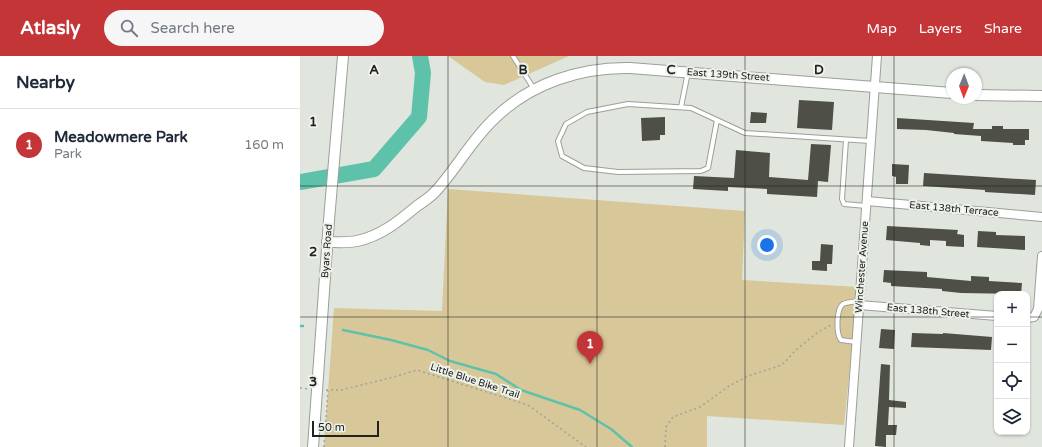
<!DOCTYPE html>
<html lang="en">
<head>
<meta charset="utf-8">
<style>
	body { margin:0; font-family:"Varela Round",sans-serif; background:#f6f6f7; color:#1f2937 }
	.controls { position:absolute; right:12px; bottom:12px; display:grid; overflow:hidden; border-radius:8px; box-shadow:0 1px 3px #0004 }
	.controls button { width:36px; height:36px; display:grid; place-items:center; padding:0; border:0; border-bottom:1px solid #e0e1e3; background:#fff; color:#1f2937; font:20px sans-serif }
	.compass { position:absolute; left:646px; top:12px; width:36px; height:36px; border-radius:50%; background:#fff; box-shadow:0 1px 3px #0004; rotate:181deg }
	.scale { position:absolute; left:12px; bottom:10px; width:67px; box-sizing:border-box; padding-left:4px; border:2px solid #20221f; border-top:0; font-size:11px; line-height:14px; white-space:nowrap; color:#20221f; -webkit-text-stroke:3px #edf2ea; paint-order:stroke }
	.you { position:absolute; left:467px; top:189px; width:14px; height:14px; margin:-10px; border:3px solid #fff; border-radius:50%; background:#1a73e8; box-shadow:0 0 0 6px #1a73e833 }
	.badge { display:grid; place-items:center; width:26px; height:26px; border-radius:50%; background:#c43538; color:#fff; font-size:13px; font-weight:700 }
	.pin { position:absolute; translate:-50% -33px; filter:drop-shadow(0 1px 2px #0008) }
	.pin::after { content:''; position:absolute; top:21px; width:14px; height:12px; background:inherit; clip-path:polygon(0 0,100% 0,50% 100%) }
	.list { margin:0; padding:0; list-style:none }
	h2 { display:flex; justify-content:space-between; align-items:center; height:52px; margin:0; padding:0 16px; font-size:17px }
	h2 small { font-size:13px; font-weight:400; color:#747a83 }
	.list li { display:grid; grid-template-columns:26px 1fr auto; gap:12px; align-items:center; box-sizing:border-box; height:72px; padding:0 16px; border-top:1px solid #e0e1e3 }
	.list b { display:block; font-size:15px; white-space:nowrap }
	.list p { margin:0; font-size:13px; white-space:nowrap; color:#747a83 }
	.list em { font-size:13px; font-style:normal; color:#747a83 }
	.icon { flex:none; width:22px; height:22px; fill:none; stroke:currentColor; stroke-width:2; stroke-linecap:round; stroke-linejoin:round }
	.map { position:relative; flex:none; width:742px; height:391px; overflow:hidden }
	header { display:flex; align-items:center; gap:24px; box-sizing:border-box; height:56px; padding:0 20px; background:#c43538; color:#fff }
	header strong { font-size:19px }
	nav { display:flex; gap:22px; margin-inline-start:auto; font-size:14px }
	.search { width:280px; height:36px; background:#f6f6f7; display:flex; align-items:center; gap:10px; box-sizing:border-box; padding:0 14px; border-radius:22px; color:#747a83; font-size:15px }
	main { display:flex }
	aside { flex:1; background:#fff }
	.map>svg:first-child { display:block }
	.green { fill:#d8c799 }
	.lines { fill:none; stroke-linecap:round; stroke-linejoin:round }
	.stream { stroke:#5ec2ab; stroke-width:2.5 }
	.river { stroke:#5ec2ab; stroke-width:16 }
	.building { fill:#4e4f47 }
	.service-casing { stroke:#9ba098; stroke-width:6 }
	.minor-casing { stroke:#9ba098; stroke-width:10 }
	.tertiary-casing { stroke:#9ba098; stroke-width:12 }
	.path { stroke:#9fa39c; stroke-width:1.5; stroke-dasharray:2 3; stroke-linecap:butt }
	.service { stroke:#fff; stroke-width:4 }
	.minor { stroke:#fff; stroke-width:8 }
	.tertiary { stroke:#fff; stroke-width:10 }
	.grid { fill:none; stroke:#20221f; stroke-width:1; stroke-opacity:0.55 }
	.labels { text-anchor:middle; dominant-baseline:central; stroke-width:4; stroke-linejoin:round; paint-order:stroke }
	.street-label { font-size:10px; fill:#20221f; stroke:#edf2ea }
	.grid-label { font-size:13px; text-anchor:middle; font-weight:bold; fill:#20221f; stroke:#edf2ea; stroke-width:4; stroke-linejoin:round; paint-order:stroke }
</style>
</head>
<body>
<header>
<strong>Atlasly</strong>
<div class="search"><svg class="icon" aria-label="search" viewBox="0 0 24 24"><circle cx="10" cy="10" r="6"/><path d="M15 15l6 6"/></svg>Search here</div>
<nav><a>Map</a><a>Layers</a><a>Share</a></nav>
</header>
<main>
<aside>
<h2>Nearby<small></small></h2>
<ul class="list">
<li><span class="badge">1</span><div><b>Meadowmere Park</b><p>Park</p></div><em>160 m</em></li>
</ul>
</aside>
<div class="map">
<svg width="742" height="391" viewBox="0 0 742 391">
	<rect width="100%" height="100%" fill="#e0e5dd"/>
	<!-- green -->
	<g class="green">
		<polygon points="148,0 269,0 204,29 185,26"/>
		<polygon points="148,133 445,155 442,224 558,231 544,369 407,360 407,391 24,391 34,252 142,255"/>
	</g>
	<g class="lines">
		<!-- stream -->
		<g class="stream">
			<polyline points="0,270 3,270"/>
			<polyline points="43,274 91,284 128,294 150,305 196,318 221,334 280,354 311,373 332,391"/>
		</g>
		<!-- river -->
		<polyline class="river" points="0,126 74,113 119,61 123,17 120,0"/>
	</g>
	<!-- building -->
	<g class="building">
		<polygon points="499,44 534,46 532,74 497,72"/>
		<polygon points="451,56 467,57 466,67 450,67"/>
		<polygon points="365,61 365,79 360,79 360,84 342,85 341,62"/>
		<polygon points="597,62 674,67 673,73 692,73 692,70 703,70 703,73 729,73 729,84 725,84 725,89 713,89 713,87 681,85 681,80 654,78 654,77 626,74 597,73"/>
		<polygon points="511,88 531,89 528,126 518,125 517,141 467,138 467,133 428,131 428,135 393,133 394,120 434,122 436,94 470,97 469,121 508,124"/>
		<polygon points="592,108 609,109 608,128 596,128 596,121 592,120"/>
		<polygon points="624,117 736,124 735,139 685,136 685,134 623,130"/>
		<polygon points="587,170 658,174 657,178 664,179 664,191 646,190 646,185 630,184 630,190 620,189 620,187 586,184"/>
		<polygon points="678,175 696,176 696,179 725,180 725,194 677,191"/>
		<polygon points="521,188 533,189 532,208 527,208 527,215 512,214 512,205 520,205"/>
		<polygon points="584,214 627,216 627,221 671,225 671,220 689,221 689,225 722,227 721,238 661,237 642,235 642,233 591,230 591,227 583,226"/>
		<polygon points="581,273 595,274 594,293 579,292"/>
		<polygon points="612,277 643,278 643,277 692,281 691,294 611,291"/>
		<polygon points="581,308 590,309 589,344 606,346 606,352 589,351 588,369 597,369 596,379 586,379 586,391 575,390"/>
	</g>
	<g class="lines">
		<!-- service casing -->
		<g class="service-casing">
			<g id="service">
				<polyline points="213,0 234,33"/>
				<polyline points="381,51 388,16"/>
				<polyline points="417,64 408,112 401,115 318,116 284,112 262,100 258,85 266,68 287,56 328,48 391,52 445,77 570,85"/>
				<polyline points="546,84 542,143 544,148 566,150"/>
				<path d="M556,286L541,284C536,278 536,253 543,248C547,246 555,246 559,245"/>
			</g>
		</g>
		<!-- minor casing -->
		<g class="minor-casing">
			<g id="minor">
				<polyline points="567,145 742,161"/>
				<polyline points="559,249 697,260"/>
				<polyline points="727,262 734,261 738,253 742,200"/>
				<polyline points="549,391 577,0"/>
			</g>
		</g>
		<!-- tertiary casing -->
		<g class="tertiary-casing">
			<g id="tertiary">
				<polyline points="676,39 742,40"/>
				<path d="M27,186C37,186 48,187 57,185C81,180 99,165 117,150C123,146 129,142 134,137C156,114 171,84 195,62C231,27 281,11 330,12L652,37"/>
				<polyline points="13,391 29,164 43,0"/>
			</g>
		</g>
		<!-- path -->
		<g class="path">
			<polyline points="0,332 8,333"/>
			<polyline points="26,334 41,334 94,321 117,314 228,349 286,391"/>
			<polyline points="24,391 28,335"/>
			<polyline points="365,391 366,371 373,361 400,351 429,330 448,320 482,309 496,294 518,276 531,269"/>
		</g>
		<!-- service -->
		<use href="#service" class="service"/>
		<!-- minor -->
		<use href="#minor" class="minor"/>
		<!-- tertiary -->
		<use href="#tertiary" class="tertiary"/>
	</g>
	<!-- grid -->
	<path class="grid" d="M148,0V391M297,0V391M445,0V391M594,0V391M0,130H742M0,261H697M727,261H742"/>
	<g class="labels">
		<!-- street labels -->
		<g class="street-label">
			<text transform="translate(428 19) rotate(4)">East 139th Street</text>
			<text transform="translate(654 153) rotate(5)">East 138th Terrace</text>
			<text transform="translate(27 195) rotate(-86)">Byars Road</text>
			<text transform="translate(562 211) rotate(-86)">Winchester Avenue</text>
			<text transform="translate(628 255) rotate(5)">East 138th Street</text>
			<text transform="translate(175 325) rotate(18)">Little Blue Bike Trail</text>
		</g>
	</g>
	<g class="grid-label">
		<text x="74" y="18">A</text>
		<text x="223" y="18">B</text>
		<text x="371" y="18">C</text>
		<text x="519" y="18">D</text>
		<text x="13" y="70">1</text>
		<text x="13" y="200">2</text>
		<text x="13" y="330">3</text>
	</g>
</svg>
<div class="controls">
<button>+</button>
<button>−</button>
<button><svg class="icon" aria-label="locate" viewBox="0 0 24 24"><circle cx="12" cy="12" r="6"/><path d="M12 2v4M12 18v4M2 12h4M18 12h4"/></svg></button>
<button><svg class="icon" aria-label="layers" viewBox="0 0 24 24"><path d="M12 4l9 5-9 5-9-5zM3 14l9 5 9-5"/></svg></button>
</div>
<svg class="compass" viewBox="-18 -18 36 36"><path d="M0-13l5 13h-10z" fill="#e53935"/><path d="M0 13l5-13h-10z" fill="#747a83"/></svg>
<div class="scale">50 m</div>
<div class="you"></div>
<div class="pin badge" style="left:290px;top:308px">1</div>
</div>
</main>
</body>
</html>
